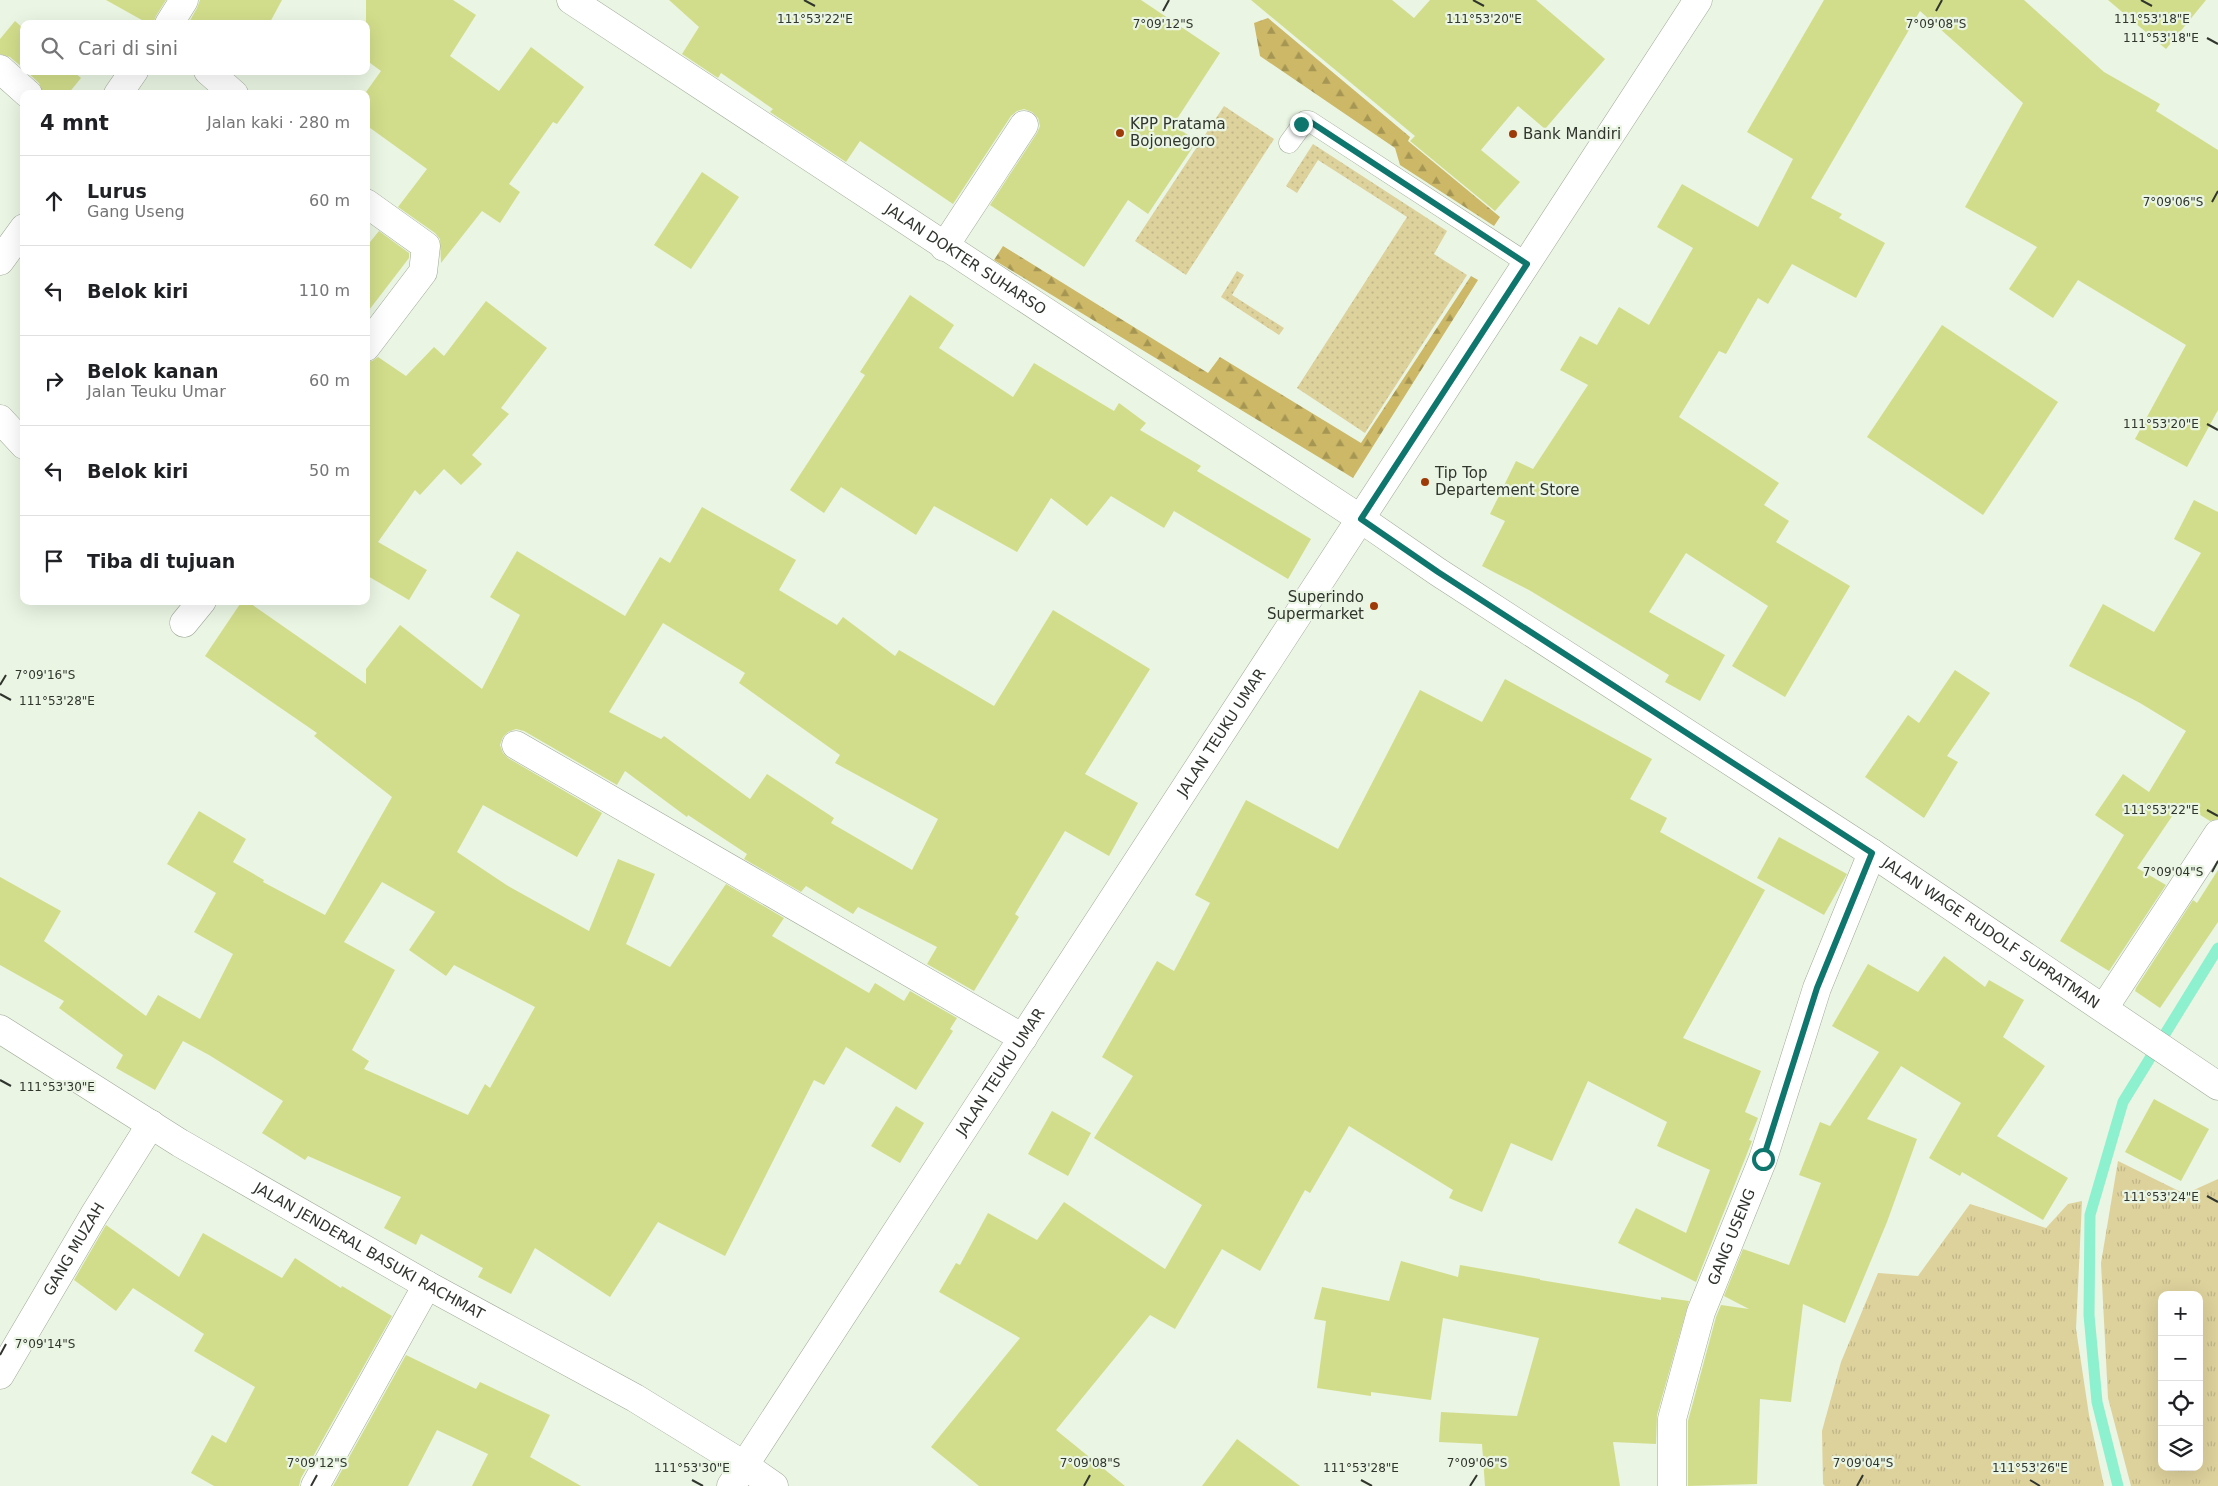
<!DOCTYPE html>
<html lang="id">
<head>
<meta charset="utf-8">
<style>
	body { margin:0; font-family:"DejaVu Sans",sans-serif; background:#f2f2f2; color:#202124 }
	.controls { position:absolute; right:15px; bottom:15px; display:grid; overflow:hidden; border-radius:10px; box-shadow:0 5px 20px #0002 }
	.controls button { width:45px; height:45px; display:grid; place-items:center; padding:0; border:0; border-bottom:1px solid #e0e0e0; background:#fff; color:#202124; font:25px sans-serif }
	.stop { position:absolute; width:15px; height:15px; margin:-11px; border:4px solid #0f766e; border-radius:50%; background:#fff }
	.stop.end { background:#0f766e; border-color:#fff; box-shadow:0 1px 5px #0008 }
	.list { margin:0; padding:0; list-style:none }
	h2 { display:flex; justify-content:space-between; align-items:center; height:65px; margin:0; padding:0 20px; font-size:21px }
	h2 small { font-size:16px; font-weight:400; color:#757577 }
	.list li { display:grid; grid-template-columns:32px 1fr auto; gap:15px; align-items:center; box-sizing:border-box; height:90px; padding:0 20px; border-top:1px solid #e0e0e0 }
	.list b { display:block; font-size:19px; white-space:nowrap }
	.list p { margin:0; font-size:16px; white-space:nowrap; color:#757577 }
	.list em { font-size:16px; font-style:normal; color:#757577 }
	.icon { flex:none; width:28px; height:28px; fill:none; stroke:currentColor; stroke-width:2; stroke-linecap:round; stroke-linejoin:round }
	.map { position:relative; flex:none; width:2218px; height:1486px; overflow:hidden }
	.search { position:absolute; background:#fff; box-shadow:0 5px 20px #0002; left:20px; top:20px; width:350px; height:55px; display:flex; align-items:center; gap:12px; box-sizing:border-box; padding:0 18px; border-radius:10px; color:#757577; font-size:19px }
	.panel { position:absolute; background:#fff; box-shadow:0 5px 20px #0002; left:20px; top:90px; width:350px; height:515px; border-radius:10px }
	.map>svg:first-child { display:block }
	.grass { fill:url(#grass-tufts); fill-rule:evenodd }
	.forest { fill:url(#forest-firs) }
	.garden { fill:url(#garden-dots) }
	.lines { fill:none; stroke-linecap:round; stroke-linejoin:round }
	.stream { stroke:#8df0cf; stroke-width:11 }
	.building { fill:#d2dd8b; fill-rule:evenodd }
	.lane-casing { stroke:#9fa998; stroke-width:21 }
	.street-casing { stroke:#9fa998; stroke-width:29 }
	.secondary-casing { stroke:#9fa998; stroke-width:29 }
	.primary-casing { stroke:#9fa998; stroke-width:29 }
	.lane { stroke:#fff; stroke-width:20 }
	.street { stroke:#fff; stroke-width:28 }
	.secondary { stroke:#fff; stroke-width:28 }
	.primary { stroke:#fff; stroke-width:28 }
	.route { stroke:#0f766e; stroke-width:6 }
	.ticks { fill:none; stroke:#30352e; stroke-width:2 }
	.poi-dot { fill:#9e3a07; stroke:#eaf5e3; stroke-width:2 }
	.labels { text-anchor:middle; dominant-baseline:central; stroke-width:4.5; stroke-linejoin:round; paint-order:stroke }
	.poi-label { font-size:15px; fill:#30352e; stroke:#eaf5e3; text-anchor:start }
	.street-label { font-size:15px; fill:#30352e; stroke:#eaf5e3 }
	.ticks-label { font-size:12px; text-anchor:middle; fill:#30352e; stroke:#eaf5e3; stroke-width:4.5; stroke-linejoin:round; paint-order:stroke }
</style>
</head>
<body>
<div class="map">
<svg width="2218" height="1486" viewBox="0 0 2218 1486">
	<defs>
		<pattern id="grass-tufts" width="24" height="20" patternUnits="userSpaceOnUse" patternTransform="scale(1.25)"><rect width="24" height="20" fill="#ddd19c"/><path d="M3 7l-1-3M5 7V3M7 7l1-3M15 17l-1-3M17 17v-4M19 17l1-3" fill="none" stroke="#beb487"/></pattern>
		<pattern id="forest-firs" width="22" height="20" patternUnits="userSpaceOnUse" patternTransform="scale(1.25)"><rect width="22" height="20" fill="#ccb866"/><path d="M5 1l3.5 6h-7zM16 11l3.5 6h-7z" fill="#a69654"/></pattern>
		<pattern id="garden-dots" width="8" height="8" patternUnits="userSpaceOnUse" patternTransform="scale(1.25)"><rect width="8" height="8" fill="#ddd19c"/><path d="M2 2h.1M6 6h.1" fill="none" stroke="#beb487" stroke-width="1.8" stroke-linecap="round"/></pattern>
	</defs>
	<rect width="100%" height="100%" fill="#eaf5e3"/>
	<!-- grass -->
	<g class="grass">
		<path d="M2118,1161L2185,1194L2218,1179V1486H2131L2108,1398L2101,1263ZM2162,1295H2199V1467H2162Z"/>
		<polygon points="2082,1201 2076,1329 2089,1415 2104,1486 1825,1486 1823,1484 1822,1431 1841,1362 1878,1273 1918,1276 1970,1204 2046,1228 2068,1204"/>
	</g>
	<!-- forest -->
	<g class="forest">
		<polygon points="1268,18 1410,137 1408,141 1500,217 1494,226 1400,165 1395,148 1260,56 1254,23"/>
		<polygon points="1003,246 1208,373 1220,357 1361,443 1471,276 1478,280 1353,478 994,260"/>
	</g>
	<!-- garden -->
	<g class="garden">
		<polygon points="1224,106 1274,139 1186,275 1135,241"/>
		<polygon points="1313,144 1447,231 1434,254 1467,275 1365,433 1297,388 1407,217 1318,160 1297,193 1286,186"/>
		<polygon points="1237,271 1244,275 1232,295 1284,328 1279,335 1221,297"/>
	</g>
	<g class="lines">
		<!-- stream -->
		<polyline class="stream" points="2118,1486 2097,1402 2089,1315 2090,1215 2123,1102 2218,948"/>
	</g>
	<!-- building -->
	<g class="building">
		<polygon points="106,0 166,0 156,16 153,24 149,24"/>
		<polygon points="200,0 282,0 269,24 188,24 197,8"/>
		<polygon points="366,0 453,0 476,15 450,56 499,91 531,47 584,87 557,124 553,122 509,184 520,192 500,223 482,211 441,263 440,239 435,233 398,207 427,169 366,125 366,92 381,71 366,60"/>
		<polygon points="669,0 1141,0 1220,53 1173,125 1197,141 1148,214 1128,200 1084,267 990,205 1037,133 1040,126 1038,118 1032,112 1024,109 1017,111 1011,116 953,204 860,141 846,162 770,112 773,109 721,73 718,78 682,54 699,27"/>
		<polygon points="1251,0 1392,0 1414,18 1430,0 1536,0 1605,59 1545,129 1518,106 1481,150 1520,182 1495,211 1410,141 1415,136"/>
		<polygon points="1824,0 2024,0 2104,72 2160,104 2156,111 2218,150 2218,410 2187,467 2135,439 2186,345 2078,280 2053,318 2009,289 2037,247 1965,207 2023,103 1920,11 1811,198 1842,214 1839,218 1885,243 1856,298 1792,264 1768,304 1758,298 1726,354 1719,351 1679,417 1779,483 1764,505 1789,521 1776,542 1850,586 1785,697 1732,666 1768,606 1686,553 1649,612 1725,655 1700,701 1665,682 1669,675 1529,590 1482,566 1505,521 1490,514 1516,461 1533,469 1588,385 1560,370 1580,336 1597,345 1619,307 1649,325 1693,248 1657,227 1682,184 1758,227 1793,159 1747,132"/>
		<polygon points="2108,0 2206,0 2166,49"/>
		<polygon points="15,21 24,29 24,69 10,57 0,54 0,39"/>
		<polygon points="26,71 73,71 81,78 68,94 43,94 39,83"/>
		<polygon points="702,172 739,197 691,269 654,245"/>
		<polygon points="379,231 409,253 409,258 366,314 366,247"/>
		<polygon points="910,295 954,325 939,348 1013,397 1034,363 1114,411 1119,403 1146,423 1140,430 1201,466 1197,471 1311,539 1288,579 1174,511 1164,528 1111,496 1087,526 1051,498 1017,552 934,506 916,535 841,487 824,513 790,490 865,375 860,372"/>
		<polygon points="486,301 547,348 501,408 509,414 472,455 482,464 461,485 444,469 420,495 415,490 378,542 427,570 409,600 366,575 366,362 372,361 378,357 406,376 434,347 444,356"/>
		<polygon points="1942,325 2058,402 1983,515 1867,437"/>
		<polygon points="2194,500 2218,512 2218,819 2210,821 2181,803 2137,868 2166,885 2109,971 2060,941 2124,835 2095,815 2123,774 2149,792 2186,731 2140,703 2069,666 2103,604 2154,632 2201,553 2174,539"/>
		<path d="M702,507L796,560L779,590L837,625L843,617L895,656L899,650L994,706L1053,610L1150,669L1085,774L1138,803L1109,856L1065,831L1015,914L1019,917L974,991L927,964L937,947L858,907L853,914L806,886L801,892L744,859L747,854L688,815L687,817L625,771L617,785L524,731L516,729L508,732L503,737L500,745L503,753L508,758L602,813L577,857L483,805L457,852L508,886L589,931L618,859L655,874L626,944L670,967L726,884L784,918L772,936L869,993L875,983L904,1001L910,991L957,1018L950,1029L953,1031L916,1090L846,1047L824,1085L814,1080L725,1256L658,1222L610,1297L535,1248L511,1294L478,1277L483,1268L421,1234L416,1245L384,1228L401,1197L308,1156L305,1160L262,1133L283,1101L209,1055L183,1041L155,1090L116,1068L123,1055L59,1008L64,1001L0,965V877L61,911L44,941L146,1016L158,995L200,1019L233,954L194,932L216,893L167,864L199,811L246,839L233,862L264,880L263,882L325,915L392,797L314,736L317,733L205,656L242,601H247L366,684V669L400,625L482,689L520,615L490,597L517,551L625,616L660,557L670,563ZM663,623L745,673L739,683L840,755L835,763L938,819L912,870L831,823L834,818L767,774L750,799L664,736L661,739L609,712ZM382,882L435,912L409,950L446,976L454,965L535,1007L490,1088L485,1084L468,1115L364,1069L369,1061L352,1050L395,970L344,942Z"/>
		<polygon points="1955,670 1990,693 1947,756 1958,762 1924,818 1865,777 1908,715 1919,723"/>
		<polygon points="1505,679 1652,759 1630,799 1667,818 1660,832 1765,890 1683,1038 1761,1071 1745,1112 1758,1118 1749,1140 1752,1141 1696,1282 1618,1243 1636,1208 1686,1233 1710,1170 1657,1146 1667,1122 1588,1081 1552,1161 1511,1143 1482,1212 1449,1198 1453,1190 1349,1126 1310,1193 1305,1190 1260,1271 1222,1249 1175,1329 1150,1315 1056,1430 1125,1486 979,1486 931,1447 1020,1338 939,1292 956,1263 960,1265 988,1213 1037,1240 1064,1202 1165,1269 1202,1205 1094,1138 1133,1076 1102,1057 1157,961 1174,971 1210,903 1195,895 1246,800 1338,849 1420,690 1482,722"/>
		<polygon points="1779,837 1847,874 1824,915 1757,878"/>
		<polygon points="2218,870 2218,922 2160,1008 2135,991 2136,988 2193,900 2197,903"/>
		<polygon points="1944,956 1985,987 1989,980 2024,1000 2003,1037 2045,1066 1997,1136 2068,1178 2043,1220 1962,1172 1960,1176 1929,1158 1961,1103 1901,1066 1867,1119 1917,1139 1887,1222 1845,1323 1803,1304 1791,1402 1760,1399 1757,1484 1688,1486 1688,1421 1716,1317 1721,1305 1749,1309 1724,1296 1743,1249 1789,1265 1821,1183 1799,1175 1820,1122 1830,1126 1879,1052 1832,1026 1868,964 1918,992"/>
		<polygon points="2154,1099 2209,1129 2181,1181 2125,1152"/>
		<polygon points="896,1106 924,1123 900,1163 871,1146"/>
		<polygon points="1052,1111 1091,1133 1068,1176 1028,1154"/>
		<polygon points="106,1225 179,1277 203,1233 282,1278 295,1258 341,1288 342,1286 392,1316 301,1478 299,1486 214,1486 191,1473 212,1435 226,1443 255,1387 194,1351 204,1334 133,1288 116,1311 74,1280"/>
		<polygon points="1401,1261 1458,1277 1460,1265 1540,1279 1540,1280 1661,1300 1661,1297 1689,1301 1657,1415 1656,1444 1613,1442 1620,1486 1485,1486 1482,1444 1439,1442 1441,1412 1517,1416 1539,1338 1443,1318 1431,1400 1371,1392 1371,1396 1317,1388 1326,1321 1314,1319 1322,1287 1389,1301"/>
		<polygon points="406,1355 476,1389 480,1382 550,1415 530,1457 581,1486 472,1486 488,1454 437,1430 408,1486 333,1486"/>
		<polygon points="1237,1439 1300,1486 1202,1486"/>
	</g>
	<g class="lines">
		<!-- lane casing -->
		<g class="lane-casing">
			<polyline id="lane" points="1289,143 1305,121 1309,121 1527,263"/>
		</g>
		<!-- street casing -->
		<g class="street-casing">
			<g id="street">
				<polyline points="169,24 184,0"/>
				<polyline points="0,69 28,94"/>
				<polyline points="208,71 234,94"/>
				<polyline points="118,94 134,71"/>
				<polyline points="366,203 426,246 423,272 366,347"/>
				<polyline points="944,247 1024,125"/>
				<polyline points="0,261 24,228"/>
				<polyline points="0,419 24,445"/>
				<polyline points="184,623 202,601"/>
				<polyline points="516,745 1023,1038"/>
				<path id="s1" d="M0,1375L94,1215L151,1124"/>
				<polyline points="315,1486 427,1285"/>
				<path id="s2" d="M1672,1486V1419L1701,1312L1763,1159L1817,988L1872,853"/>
			</g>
		</g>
		<!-- secondary casing -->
		<g class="secondary-casing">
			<g id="secondary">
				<path id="s3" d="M571,0L1361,519L1438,572L1872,853L2218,1086"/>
				<polyline points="2104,1008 2218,834"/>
			</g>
		</g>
		<!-- primary casing -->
		<g class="primary-casing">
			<g id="primary">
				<path id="s4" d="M0,1029L180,1143L427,1285L635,1398L744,1465L774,1486"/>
				<path id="s5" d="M731,1486L1698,0"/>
			</g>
		</g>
		<!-- lane -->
		<use href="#lane" class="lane"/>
		<!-- street -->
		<use href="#street" class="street"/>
		<!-- secondary -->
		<use href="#secondary" class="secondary"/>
		<!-- primary -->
		<use href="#primary" class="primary"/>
	</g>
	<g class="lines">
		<!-- route -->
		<polyline class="route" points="1301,124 1305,120 1309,121 1527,264 1361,519 1438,572 1872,853 1817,988 1763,1159"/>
	</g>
	<!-- ticks -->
	<path class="ticks" d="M804,0L815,6M1473,0L1484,6M2141,0L2152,6M1163,11L1169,0M1936,11L1942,0M2207,38L2218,44M2212,202L2218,191M2207,424L2218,430M0,685L6,675M0,694L11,700M2207,810L2218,816M2212,872L2218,861M0,1080L11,1086M2207,1196L2218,1202M0,1355L6,1344M692,1480L703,1486M1361,1480L1372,1486M2030,1480L2040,1486M311,1486L317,1475M1084,1486L1090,1475M1470,1486L1477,1475M1857,1486L1863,1475"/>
	<!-- markers -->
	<g class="poi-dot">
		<circle cx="1120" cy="133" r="5"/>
		<circle cx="1513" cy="134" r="5"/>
		<circle cx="1425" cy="482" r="5"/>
		<circle cx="1374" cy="606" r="5"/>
	</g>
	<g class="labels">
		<!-- poi labels -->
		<g class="poi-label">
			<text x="1130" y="124">KPP Pratama<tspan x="1130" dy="17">Bojonegoro</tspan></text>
			<text x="1523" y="134">Bank Mandiri</text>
			<text x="1435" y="473">Tip Top<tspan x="1435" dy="17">Departement Store</tspan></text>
			<text x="1364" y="597" text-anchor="end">Superindo<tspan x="1364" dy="17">Supermarket</tspan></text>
		</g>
		<!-- street labels -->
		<g class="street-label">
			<text stroke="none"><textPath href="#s3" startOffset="472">JALAN DOKTER SUHARSO</textPath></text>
			<text stroke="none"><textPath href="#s5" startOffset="899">JALAN TEUKU UMAR</textPath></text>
			<text stroke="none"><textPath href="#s3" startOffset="1699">JALAN WAGE RUDOLF SUPRATMAN</textPath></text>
			<text stroke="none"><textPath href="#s5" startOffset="494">JALAN TEUKU UMAR</textPath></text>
			<text stroke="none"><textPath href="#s2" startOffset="259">GANG USENG</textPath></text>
			<text stroke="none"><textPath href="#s1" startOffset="146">GANG MUZAH</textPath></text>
			<text stroke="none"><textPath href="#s4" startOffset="431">JALAN JENDERAL BASUKI RACHMAT</textPath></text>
		</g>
	</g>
	<g class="ticks-label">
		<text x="815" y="23">111°53'22"E</text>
		<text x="1484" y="23">111°53'20"E</text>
		<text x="2152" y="23">111°53'18"E</text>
		<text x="1163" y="28">7°09'12"S</text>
		<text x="1936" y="28">7°09'08"S</text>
		<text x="2161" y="42">111°53'18"E</text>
		<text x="2173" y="206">7°09'06"S</text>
		<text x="2161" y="428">111°53'20"E</text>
		<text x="45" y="679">7°09'16"S</text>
		<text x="57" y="705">111°53'28"E</text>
		<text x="2161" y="814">111°53'22"E</text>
		<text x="2173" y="876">7°09'04"S</text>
		<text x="57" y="1091">111°53'30"E</text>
		<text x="2161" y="1201">111°53'24"E</text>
		<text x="45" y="1348">7°09'14"S</text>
		<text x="317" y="1467">7°09'12"S</text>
		<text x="1090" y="1467">7°09'08"S</text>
		<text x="1477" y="1467">7°09'06"S</text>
		<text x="1863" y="1467">7°09'04"S</text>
		<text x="692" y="1472">111°53'30"E</text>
		<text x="1361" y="1472">111°53'28"E</text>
		<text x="2030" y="1472">111°53'26"E</text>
	</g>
</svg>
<div class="controls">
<button>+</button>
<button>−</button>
<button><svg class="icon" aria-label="locate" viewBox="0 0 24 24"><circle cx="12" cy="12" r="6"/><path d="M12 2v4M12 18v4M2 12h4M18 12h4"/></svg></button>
<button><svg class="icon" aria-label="layers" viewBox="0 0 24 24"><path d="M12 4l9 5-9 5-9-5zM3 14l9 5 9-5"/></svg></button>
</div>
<div class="stop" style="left:1763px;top:1159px"></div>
<div class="stop end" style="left:1301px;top:124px"></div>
<div class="search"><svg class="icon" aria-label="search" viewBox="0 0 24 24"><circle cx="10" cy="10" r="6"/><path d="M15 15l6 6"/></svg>Cari di sini</div>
<section class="panel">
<h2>4 mnt<small>Jalan kaki · 280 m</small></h2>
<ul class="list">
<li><svg class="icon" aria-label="ahead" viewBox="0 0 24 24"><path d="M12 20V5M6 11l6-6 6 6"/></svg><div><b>Lurus</b><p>Gang Useng</p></div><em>60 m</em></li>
<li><svg class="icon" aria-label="left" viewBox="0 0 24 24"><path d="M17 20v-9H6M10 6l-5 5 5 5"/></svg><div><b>Belok kiri</b></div><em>110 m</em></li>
<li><svg class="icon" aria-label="right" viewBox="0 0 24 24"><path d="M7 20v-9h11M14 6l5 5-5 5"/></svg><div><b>Belok kanan</b><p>Jalan Teuku Umar</p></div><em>60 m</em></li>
<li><svg class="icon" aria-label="left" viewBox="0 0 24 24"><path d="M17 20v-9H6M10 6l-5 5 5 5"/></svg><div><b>Belok kiri</b></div><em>50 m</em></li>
<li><svg class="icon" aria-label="arrive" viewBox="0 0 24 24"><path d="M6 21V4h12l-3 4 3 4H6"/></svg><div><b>Tiba di tujuan</b></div></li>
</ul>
</section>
</div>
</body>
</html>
